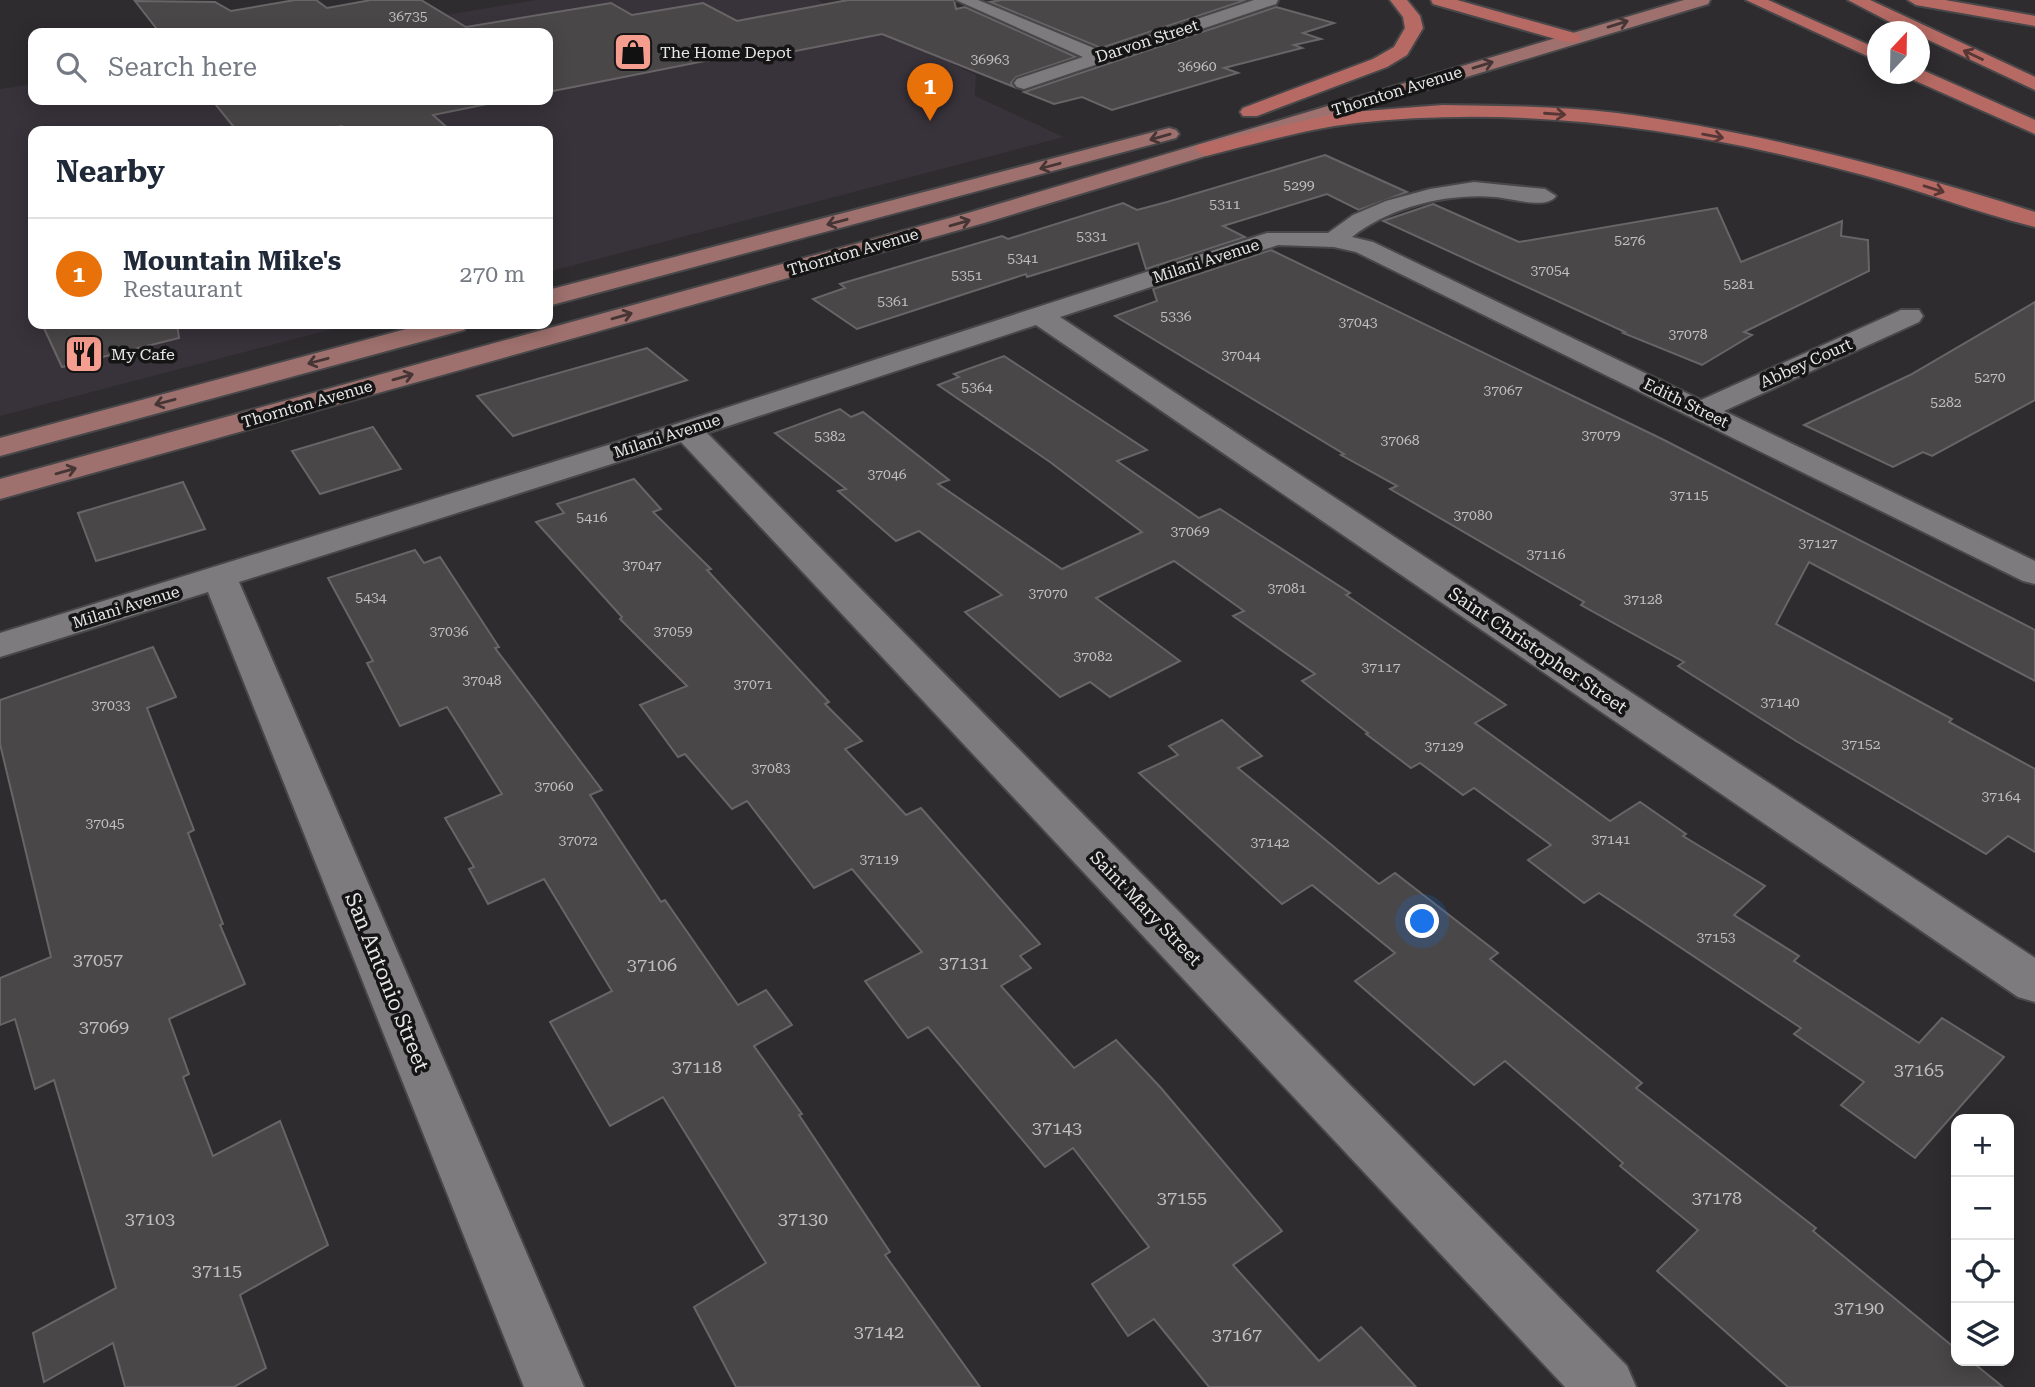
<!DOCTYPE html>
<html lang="en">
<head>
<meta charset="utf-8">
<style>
	body { margin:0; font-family:"Roboto Serif",serif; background:#f6f6f7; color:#1f2937 }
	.controls { position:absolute; right:21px; bottom:21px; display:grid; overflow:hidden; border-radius:14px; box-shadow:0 4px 18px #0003 }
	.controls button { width:63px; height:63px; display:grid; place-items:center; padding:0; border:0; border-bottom:2px solid #e0e1e3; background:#fff; color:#1f2937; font:35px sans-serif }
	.compass { position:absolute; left:1867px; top:21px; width:63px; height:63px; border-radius:50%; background:#fff; box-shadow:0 4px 18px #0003; rotate:22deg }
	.you { position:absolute; left:1423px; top:922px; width:24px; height:24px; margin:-18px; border:5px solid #fff; border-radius:50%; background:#1a73e8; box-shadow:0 0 0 10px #1a73e833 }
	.badge { display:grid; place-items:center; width:46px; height:46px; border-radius:50%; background:#b45309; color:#fff; font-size:23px; font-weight:700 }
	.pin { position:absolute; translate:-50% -58px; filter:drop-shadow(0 2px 4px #0008) }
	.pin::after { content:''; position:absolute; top:37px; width:24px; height:21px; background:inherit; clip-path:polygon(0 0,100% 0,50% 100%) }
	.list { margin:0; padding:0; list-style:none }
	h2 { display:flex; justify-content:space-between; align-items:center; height:91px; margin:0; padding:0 28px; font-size:30px }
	h2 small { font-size:23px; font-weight:400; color:#747a83 }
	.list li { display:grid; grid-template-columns:46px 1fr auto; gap:21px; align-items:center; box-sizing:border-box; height:112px; padding:0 28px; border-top:2px solid #e0e1e3 }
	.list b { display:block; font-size:26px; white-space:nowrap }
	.list p { margin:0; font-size:23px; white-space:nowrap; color:#747a83 }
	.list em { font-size:23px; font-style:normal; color:#747a83 }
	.icon { flex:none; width:38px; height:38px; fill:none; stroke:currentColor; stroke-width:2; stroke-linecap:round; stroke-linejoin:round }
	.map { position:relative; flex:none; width:2035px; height:1387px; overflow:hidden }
	.search { position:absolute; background:#fff; box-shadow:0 4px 18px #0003; left:28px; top:28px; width:525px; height:77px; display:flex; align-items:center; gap:18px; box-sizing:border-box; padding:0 24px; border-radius:14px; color:#747a83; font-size:26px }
	.panel { position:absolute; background:#fff; box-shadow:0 4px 18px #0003; left:28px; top:126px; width:525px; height:203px; border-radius:14px }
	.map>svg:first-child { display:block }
	.built { fill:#38323a }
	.building { fill:#4a4749; stroke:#686567; stroke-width:2 }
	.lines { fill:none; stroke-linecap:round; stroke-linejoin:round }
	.street-casing { stroke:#484749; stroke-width:4 }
	.primary-casing { stroke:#484749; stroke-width:4 }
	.highway-casing { stroke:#484749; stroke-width:4 }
	.street { fill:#7d7b7e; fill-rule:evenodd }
	.primary { fill:#9f716e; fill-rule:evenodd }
	.highway { fill:#b66a63; fill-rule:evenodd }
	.oneway { stroke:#463535 }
	.oneway2 { stroke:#563735 }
	.labels { text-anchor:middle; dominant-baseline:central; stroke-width:7; stroke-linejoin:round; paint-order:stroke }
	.number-label { font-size:14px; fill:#c0bfc0 }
	.far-street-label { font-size:16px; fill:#e8e7e8; stroke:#161516 }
	.far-poi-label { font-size:16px; fill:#e8e7e8; stroke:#161516; text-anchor:start }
	.street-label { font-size:18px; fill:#e8e7e8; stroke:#161516 }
	.near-number-label { font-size:18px; fill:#c0bfc0 }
	.near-street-label { font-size:21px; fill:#e8e7e8; stroke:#161516 }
</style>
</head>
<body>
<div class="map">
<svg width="2035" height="1387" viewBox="0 0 2035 1387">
	<rect width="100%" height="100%" fill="#2e2c2f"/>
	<!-- built -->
	<polygon class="built" points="536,0 817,0 976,75 975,96 1064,137 548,272 548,131 33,131 33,324 352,324 0,416 0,89 33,84 33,100 548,100 548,33 337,33"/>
	<!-- building -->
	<g class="building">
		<polygon points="295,0 316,0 327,8 371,0 421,0 466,27 611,3 632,15 703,3 737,21 848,0 954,0 956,9 965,7 1076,57 1016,77 1011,83 1014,87 882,34 765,57 755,51 548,92 548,33 160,33 135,1 215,2 231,11"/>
		<polygon points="1001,0 1246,0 1101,48 990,2"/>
		<polygon points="1276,7 1334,23 1303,33 1321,39 1294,45 1302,48 1224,68 1238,73 1112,110 1082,97 1054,104 1024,92"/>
		<polygon points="212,100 507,100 433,115 451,131 347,131 342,126 315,131 237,131"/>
		<polygon points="1325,155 1407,192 1359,210 1327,194 1223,226 1245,237 1146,269 1138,243 1027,277 1026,274 857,329 813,299 845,288 840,284 1002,236 1008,239 1123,203 1137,210 1167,202"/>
		<polygon points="1433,204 1519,242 1717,208 1741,262 1842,221 1841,236 1868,240 1869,271 1744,332 1752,335 1702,365 1623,333 1625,332 1383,221"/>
		<polygon points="1271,250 1662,439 2035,630 2035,681 1809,562 1776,624 1952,719 1949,722 2035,769 2035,852 2008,836 1986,854 1796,741 1678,666 1684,662 1581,605 1584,602 1390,489 1397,486 1341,455 1344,454 1115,316 1157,301 1153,289"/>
		<polygon points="2035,302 2035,400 1932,456 1923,452 1893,467 1804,425 1910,375"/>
		<polygon points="42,324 177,324 179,338 62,367"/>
		<polygon points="647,348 687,380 513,436 477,396"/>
		<polygon points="1004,356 1147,450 1117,461 1199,518 1220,509 1350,593 1346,595 1506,705 1475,723 1610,821 1640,802 1686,834 1683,836 1765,886 1734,915 1799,956 1794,961 1919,1043 1942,1018 2004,1057 1915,1158 1841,1105 1864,1082 1794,1034 1801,1028 1599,893 1584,903 1528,860 1551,845 1474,788 1463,795 1420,763 1411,768 1366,734 1368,733 1302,681 1315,674 1233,616 1244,611 1174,561 1096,598 1180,661 1110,697 1090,682 1060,697 965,612 1002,595 919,531 896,541 838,491 846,489 775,433 840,409 851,417 863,412 949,480 938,484 1062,569 1142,532 1050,462 938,385 959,377 954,374"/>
		<polygon points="373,427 401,469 320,494 292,451"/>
		<polygon points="634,479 661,509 653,512 711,569 707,570 829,702 825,704 862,741 845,749 906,815 921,808 1040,944 1020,956 1031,968 1001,986 1074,1068 1116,1040 1161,1088 1282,1231 1233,1265 1319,1361 1361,1327 1416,1387 1209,1387 1154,1319 1128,1336 1092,1284 1149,1247 1073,1148 1045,1167 928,1027 908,1038 865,981 922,952 852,869 814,888 747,801 732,809 685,754 678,757 640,705 687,686 620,619 622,617 536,522 564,513 557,504"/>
		<polygon points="183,482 205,529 96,561 78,513"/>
		<polygon points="415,550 424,563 440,557 499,647 495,648 602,790 590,795 661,902 665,900 738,1005 766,990 792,1025 754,1046 802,1114 799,1115 890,1252 885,1255 980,1387 736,1387 694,1307 766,1263 663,1097 610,1126 550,1022 612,991 544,879 488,904 469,869 474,867 445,818 502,794 447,707 400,726 367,663 373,661 328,578"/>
		<polygon points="153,647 176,697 147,708 194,830 188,833 223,924 220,925 245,984 169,1019 189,1074 183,1077 213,1156 280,1121 328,1245 240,1295 266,1368 234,1387 125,1387 113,1343 44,1382 33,1333 116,1288 54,1080 35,1089 15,1019 0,1025 0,978 51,957 0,744 0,700"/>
		<polygon points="1222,720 1262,756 1238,768 1379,884 1395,873 1498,953 1490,959 1642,1083 1636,1088 1816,1228 1813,1231 1956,1349 1956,1361 1971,1361 2003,1387 1788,1387 1657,1271 1698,1230 1620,1166 1623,1163 1505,1061 1474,1085 1355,981 1395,953 1312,885 1282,904 1139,773 1178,755 1169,746"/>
	</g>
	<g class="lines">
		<!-- street casing -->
		<g class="street-casing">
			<g id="street">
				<polygon points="956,0 978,0 1101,51 1254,0 1278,0 1276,4 1024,89 1017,87 1014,83 1017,79 1083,57"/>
				<path d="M1474,182L1545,189L1556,196C1547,210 1510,198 1495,197C1447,193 1390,207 1352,237L1373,242L1701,400L1901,310H1919L1923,316L1919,322L1724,411L2035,561V584L2023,581L1356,252L1334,247L1278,245L1060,317L2035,958V1002L2018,997L1036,325L707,433L1627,1366L1636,1387H1565L681,442L239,582L584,1387H524L208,592L0,657V633L676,424L1267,233H1328L1353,215L1386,201L1430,189Z"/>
			</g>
		</g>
		<!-- primary casing -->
		<g class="primary-casing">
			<g id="primary">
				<polygon points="1684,0 1710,0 1708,4 984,223 0,499 0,479 968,213"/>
				<polygon points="1169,128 1176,130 1179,134 1176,138 548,306 548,290"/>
				<polygon points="425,324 468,324 464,330 0,456 0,438"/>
			</g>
		</g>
		<!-- highway casing -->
		<g class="highway-casing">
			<g id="highway">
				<polygon points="1390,0 1407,0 1420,16 1423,28 1407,55 1387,67 1257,116 1243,116 1240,112 1243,108 1373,59 1394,47 1405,28 1403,17"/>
				<polygon points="1431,0 1457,0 1578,34 1581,38 1578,42 1566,42 1433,4"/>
				<polygon points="1746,0 1768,0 1878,49 1878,61"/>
				<polygon points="1848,0 1870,0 2035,77 2035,90 1920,36 1920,32 1909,32"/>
				<polygon points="1908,0 1945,0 2035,16 2035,26 1916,5"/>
				<polygon points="1920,69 2035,120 2035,134 1909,78 1907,74 1920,74"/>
				<path d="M1443,105C1501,106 1559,106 1617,113C1760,132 1898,169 2035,212V227C1977,213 1921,190 1863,175C1699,130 1526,104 1356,123C1305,129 1256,144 1206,156L1195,150L1198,145L1338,113Z"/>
			</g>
		</g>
		<!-- street -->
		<use href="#street" class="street"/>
		<!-- primary -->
		<use href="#primary" class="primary"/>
		<!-- highway -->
		<use href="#highway" class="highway"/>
	</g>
	<!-- one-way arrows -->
	<defs><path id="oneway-shaft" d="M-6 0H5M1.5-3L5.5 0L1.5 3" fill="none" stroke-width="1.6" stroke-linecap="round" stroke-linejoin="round" transform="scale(1.75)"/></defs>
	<g class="oneway">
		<use href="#oneway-shaft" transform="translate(1618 24) rotate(-17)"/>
		<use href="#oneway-shaft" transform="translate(1483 65) rotate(-17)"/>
		<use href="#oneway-shaft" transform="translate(1160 137) rotate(164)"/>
		<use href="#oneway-shaft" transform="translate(1050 166) rotate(165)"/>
		<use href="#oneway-shaft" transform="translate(837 222) rotate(165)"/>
		<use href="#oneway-shaft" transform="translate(960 223) rotate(-16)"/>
		<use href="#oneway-shaft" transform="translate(622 316) rotate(-16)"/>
		<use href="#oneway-shaft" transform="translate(318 361) rotate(165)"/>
		<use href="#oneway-shaft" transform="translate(403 377) rotate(-16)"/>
		<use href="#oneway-shaft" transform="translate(165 402) rotate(165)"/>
		<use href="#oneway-shaft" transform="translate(66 471) rotate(-16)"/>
	</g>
	<g class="oneway2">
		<use href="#oneway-shaft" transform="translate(1973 55) rotate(-155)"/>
		<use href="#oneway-shaft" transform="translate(1555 114) rotate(4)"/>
		<use href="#oneway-shaft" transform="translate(1713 136) rotate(10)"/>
		<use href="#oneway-shaft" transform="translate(1934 189) rotate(17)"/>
	</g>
	<!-- icons -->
	<defs>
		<g id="shop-square" transform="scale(2.0125)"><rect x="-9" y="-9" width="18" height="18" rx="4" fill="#f59d8e" stroke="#161516"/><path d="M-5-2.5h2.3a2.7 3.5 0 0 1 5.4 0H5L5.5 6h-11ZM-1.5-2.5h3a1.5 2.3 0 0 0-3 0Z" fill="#111"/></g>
		<g id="restaurant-square" transform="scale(2.0125)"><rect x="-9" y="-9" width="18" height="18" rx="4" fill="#f59d8e" stroke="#161516"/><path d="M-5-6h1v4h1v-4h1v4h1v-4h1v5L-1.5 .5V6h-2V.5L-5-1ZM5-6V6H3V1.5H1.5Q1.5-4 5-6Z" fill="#111"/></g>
	</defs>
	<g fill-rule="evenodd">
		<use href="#shop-square" x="633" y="52"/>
		<use href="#restaurant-square" x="84" y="354"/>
	</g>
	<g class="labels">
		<!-- number labels -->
		<g class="number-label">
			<text x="408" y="16">36735</text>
			<text x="990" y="59">36963</text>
			<text x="1197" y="66">36960</text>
			<text x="1299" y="185">5299</text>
			<text x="1225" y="204">5311</text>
			<text x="1092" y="236">5331</text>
			<text x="1630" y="240">5276</text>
			<text x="1023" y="258">5341</text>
			<text x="1550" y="270">37054</text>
			<text x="967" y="275">5351</text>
			<text x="1739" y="284">5281</text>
			<text x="893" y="301">5361</text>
			<text x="1176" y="316">5336</text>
			<text x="1358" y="322">37043</text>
			<text x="1688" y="334">37078</text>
			<text x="1241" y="355">37044</text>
			<text x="1990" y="377">5270</text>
			<text x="977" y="387">5364</text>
			<text x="1503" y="390">37067</text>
			<text x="1946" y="402">5282</text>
			<text x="1601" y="435">37079</text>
			<text x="830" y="436">5382</text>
			<text x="1400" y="440">37068</text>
			<text x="887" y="474">37046</text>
			<text x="1689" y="495">37115</text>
			<text x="1473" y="515">37080</text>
			<text x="592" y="517">5416</text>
			<text x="1190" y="531">37069</text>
			<text x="1818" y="543">37127</text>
			<text x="1546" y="554">37116</text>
			<text x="642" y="565">37047</text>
			<text x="1287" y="588">37081</text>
			<text x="1048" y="593">37070</text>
			<text x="371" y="597">5434</text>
			<text x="1643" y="599">37128</text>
			<text x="449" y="631">37036</text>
			<text x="673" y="631">37059</text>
			<text x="1093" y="656">37082</text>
			<text x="1381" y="667">37117</text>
			<text x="482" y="680">37048</text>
			<text x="753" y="684">37071</text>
			<text x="1780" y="702">37140</text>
			<text x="111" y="705">37033</text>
			<text x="1861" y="744">37152</text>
			<text x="1444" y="746">37129</text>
			<text x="771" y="768">37083</text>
			<text x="554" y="786">37060</text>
			<text x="2001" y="796">37164</text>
			<text x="105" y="823">37045</text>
			<text x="1611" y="839">37141</text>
			<text x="578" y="840">37072</text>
			<text x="1270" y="842">37142</text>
			<text x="879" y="859">37119</text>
			<text x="1716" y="937">37153</text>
		</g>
		<!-- far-street labels -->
		<g class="far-street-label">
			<text transform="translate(1147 41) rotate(-18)">Darvon Street</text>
			<text transform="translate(1397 91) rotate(-17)">Thornton Avenue</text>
			<text transform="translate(853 252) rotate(-16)">Thornton Avenue</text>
			<text transform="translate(1206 261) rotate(-18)">Milani Avenue</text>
			<text transform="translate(1806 363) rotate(-24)">Abbey Court</text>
			<text transform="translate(1686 403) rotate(26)">Edith Street</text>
			<text transform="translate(307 404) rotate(-16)">Thornton Avenue</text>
			<text transform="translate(667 436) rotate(-18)">Milani Avenue</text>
			<text transform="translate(126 607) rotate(-17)">Milani Avenue</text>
		</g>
		<!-- far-poi labels -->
		<g class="far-poi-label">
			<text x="660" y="52">The Home Depot</text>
			<text x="111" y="354">My Cafe</text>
		</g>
		<!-- street labels -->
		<g class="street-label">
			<text transform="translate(1538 650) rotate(34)">Saint Christopher Street</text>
			<text transform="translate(1146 908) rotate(46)">Saint Mary Street</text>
		</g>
		<!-- near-number labels -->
		<g class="near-number-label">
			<text x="98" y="959">37057</text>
			<text x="964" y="962">37131</text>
			<text x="652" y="964">37106</text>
			<text x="104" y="1026">37069</text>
			<text x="697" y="1066">37118</text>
			<text x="1919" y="1069">37165</text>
			<text x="1057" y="1127">37143</text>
			<text x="1182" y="1197">37155</text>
			<text x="1717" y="1197">37178</text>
			<text x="150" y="1218">37103</text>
			<text x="803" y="1218">37130</text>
			<text x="217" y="1270">37115</text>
			<text x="1859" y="1307">37190</text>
			<text x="879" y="1331">37142</text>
			<text x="1237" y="1334">37167</text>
		</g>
		<!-- near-street labels -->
		<g class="near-street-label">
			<text transform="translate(387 982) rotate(68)">San Antonio Street</text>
		</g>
	</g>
</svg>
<div class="controls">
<button>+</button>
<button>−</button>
<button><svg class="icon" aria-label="locate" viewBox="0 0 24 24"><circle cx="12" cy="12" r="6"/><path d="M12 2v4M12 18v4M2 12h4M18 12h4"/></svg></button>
<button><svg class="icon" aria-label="layers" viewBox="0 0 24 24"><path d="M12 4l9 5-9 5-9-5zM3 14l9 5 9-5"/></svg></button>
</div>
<svg class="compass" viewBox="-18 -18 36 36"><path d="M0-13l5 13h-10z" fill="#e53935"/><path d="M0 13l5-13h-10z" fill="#747a83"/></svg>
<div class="you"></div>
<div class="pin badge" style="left:930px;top:121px;background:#e8710a">1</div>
<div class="search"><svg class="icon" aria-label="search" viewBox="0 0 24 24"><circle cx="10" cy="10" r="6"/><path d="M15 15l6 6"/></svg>Search here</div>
<section class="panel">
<h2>Nearby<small></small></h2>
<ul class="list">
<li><span class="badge" style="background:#e8710a">1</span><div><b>Mountain Mike's</b><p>Restaurant</p></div><em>270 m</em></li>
</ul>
</section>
</div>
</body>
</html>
